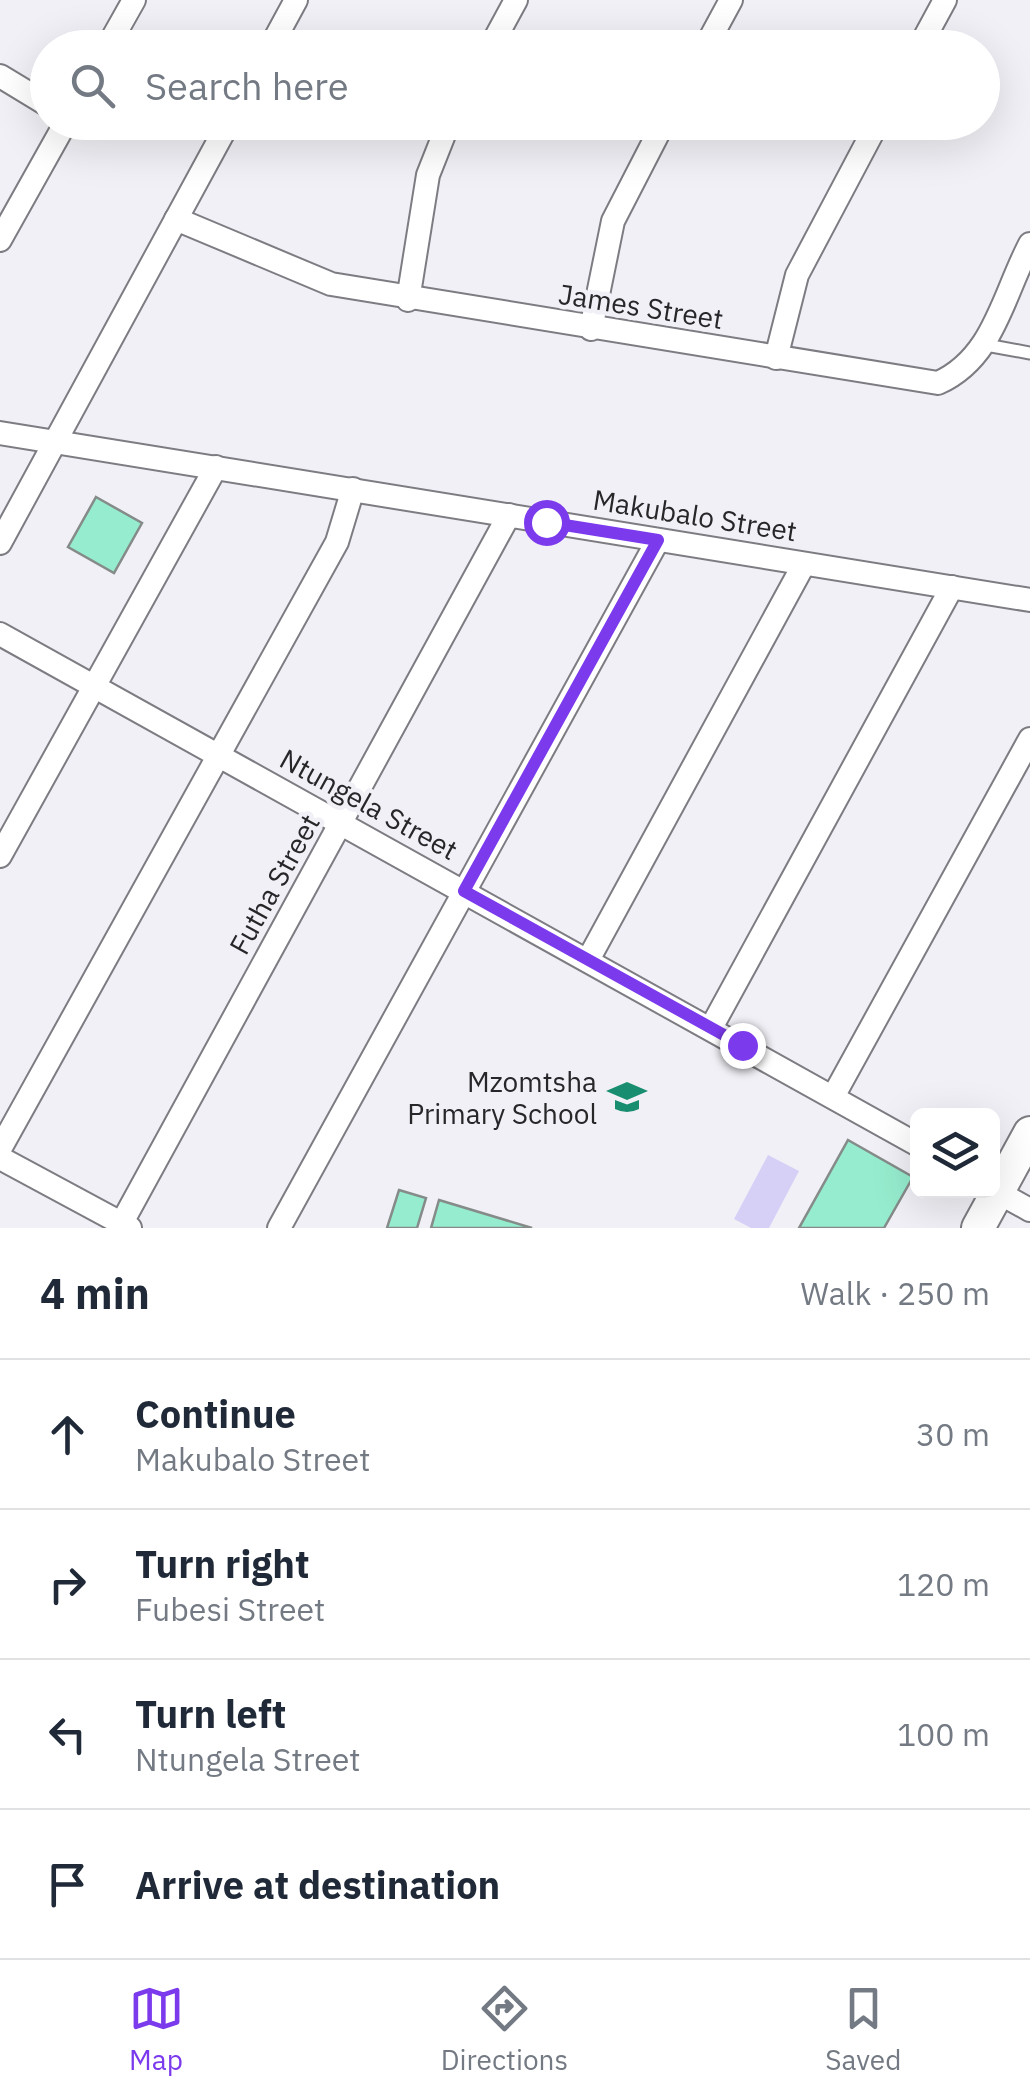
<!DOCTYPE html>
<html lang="en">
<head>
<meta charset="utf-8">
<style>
	body { margin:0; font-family:"IBM Plex Sans",sans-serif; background:#f6f6f7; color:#1f2937 }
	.controls { position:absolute; right:30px; bottom:30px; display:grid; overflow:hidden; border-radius:15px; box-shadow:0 10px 40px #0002 }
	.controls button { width:90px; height:90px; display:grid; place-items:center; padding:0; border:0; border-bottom:2px solid #e0e1e3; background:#fff; color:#1f2937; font:50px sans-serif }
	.stop { position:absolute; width:30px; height:30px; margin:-22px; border:8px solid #7c3aed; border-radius:50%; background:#fff }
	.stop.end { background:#7c3aed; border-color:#fff; box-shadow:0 2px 10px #0008 }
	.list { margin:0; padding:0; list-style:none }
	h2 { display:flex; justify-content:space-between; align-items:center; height:130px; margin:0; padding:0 40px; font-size:42px }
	h2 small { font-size:32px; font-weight:400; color:#747a83 }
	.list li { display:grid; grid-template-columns:65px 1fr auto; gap:30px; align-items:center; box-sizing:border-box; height:150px; padding:0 40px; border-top:2px solid #e0e1e3 }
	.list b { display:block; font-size:38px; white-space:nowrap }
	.list p { margin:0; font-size:32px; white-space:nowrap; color:#747a83 }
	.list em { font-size:32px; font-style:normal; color:#747a83 }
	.icon { flex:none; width:55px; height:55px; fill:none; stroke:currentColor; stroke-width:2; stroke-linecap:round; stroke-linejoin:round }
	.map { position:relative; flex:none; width:1030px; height:1228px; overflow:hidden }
	.search { position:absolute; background:#fff; box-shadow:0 10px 40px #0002; left:30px; right:30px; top:30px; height:110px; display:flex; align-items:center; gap:25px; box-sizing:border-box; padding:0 35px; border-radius:55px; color:#747a83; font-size:38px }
	.sheet { height:730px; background:#fff }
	nav { display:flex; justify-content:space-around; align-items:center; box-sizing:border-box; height:140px; border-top:2px solid #e0e1e3; background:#fff; font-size:28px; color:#747a83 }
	nav a { display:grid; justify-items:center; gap:5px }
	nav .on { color:#7c3aed }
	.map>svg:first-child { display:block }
	.green { fill:#d6d0f7 }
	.building { fill:#96ecce; stroke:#858b89; stroke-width:2.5 }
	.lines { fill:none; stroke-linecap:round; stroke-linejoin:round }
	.lane-casing { stroke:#7d7c82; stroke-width:15 }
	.street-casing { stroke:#7d7c82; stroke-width:26 }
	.secondary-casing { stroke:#7d7c82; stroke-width:36 }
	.lane { stroke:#fff; stroke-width:11 }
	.street { stroke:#fff; stroke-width:22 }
	.secondary { stroke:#fff; stroke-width:32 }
	.route { stroke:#7c3aed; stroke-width:12 }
	.labels { text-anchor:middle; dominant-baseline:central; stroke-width:9; stroke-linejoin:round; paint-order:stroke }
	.street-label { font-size:28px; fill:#272629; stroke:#f1f0f6 }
	.poi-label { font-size:28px; fill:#272629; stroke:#f1f0f6; text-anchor:end }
</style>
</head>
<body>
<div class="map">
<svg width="1030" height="1228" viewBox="0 0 1030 1228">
	<rect width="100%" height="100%" fill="#f1f0f6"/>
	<!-- green -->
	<polygon class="green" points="768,1155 799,1171 769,1228 751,1228 734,1219"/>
	<!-- building -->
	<g class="building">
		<polygon points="96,497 142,523 114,573 68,547"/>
		<polygon points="848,1140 913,1177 884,1228 799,1228"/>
		<polygon points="399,1190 426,1198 417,1228 387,1228"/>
		<polygon points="439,1200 532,1228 431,1228"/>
	</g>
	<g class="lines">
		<!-- lane casing -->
		<g class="lane-casing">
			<polyline id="lane" points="986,345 1030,353"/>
		</g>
		<!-- street casing -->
		<g class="street-casing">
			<g id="street">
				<polyline points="107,48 134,0"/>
				<polyline points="270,48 296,0"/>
				<polyline points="490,48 516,0"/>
				<polyline points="705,48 731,0"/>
				<polyline points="919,48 945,0"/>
				<polyline points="0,76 48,105"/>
				<path d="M176,219L331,284L938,383C994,358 1003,295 1030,244"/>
				<polyline points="0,240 66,122"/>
				<polyline points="408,300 428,175 449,122"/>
				<polyline points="591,329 613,221 664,122"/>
				<polyline points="776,358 797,275 878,122"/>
				<polyline points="0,433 1030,600"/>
				<polyline points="0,543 229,122"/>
				<polyline points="0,634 918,1145"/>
				<polyline points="0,856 216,467"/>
				<polyline points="588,960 804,564"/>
				<polyline points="711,1028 952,587"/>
				<polyline points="834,1095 1030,739"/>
				<polyline points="0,1149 337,542 353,489"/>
				<polyline points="0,1158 130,1228"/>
				<polyline points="992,1189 1030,1210"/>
				<polyline points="119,1228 509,515"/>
				<polyline points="279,1228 658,540"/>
			</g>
		</g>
		<!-- secondary casing -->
		<g class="secondary-casing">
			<polyline id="secondary" points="978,1228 1030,1133"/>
		</g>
		<!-- lane -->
		<use href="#lane" class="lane"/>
		<!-- street -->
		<use href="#street" class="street"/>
		<!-- secondary -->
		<use href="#secondary" class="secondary"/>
	</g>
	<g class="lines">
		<!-- route -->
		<polyline class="route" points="546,522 658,540 464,891 742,1045"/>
	</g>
	<!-- icons -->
	<defs>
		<g id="school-bare" transform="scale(3)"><path d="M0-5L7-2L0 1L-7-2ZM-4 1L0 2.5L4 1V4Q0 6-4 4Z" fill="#188d6f" stroke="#f1f0f6" stroke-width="2.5" paint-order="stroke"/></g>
	</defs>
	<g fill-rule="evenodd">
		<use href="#school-bare" x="627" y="1097"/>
	</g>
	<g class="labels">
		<!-- street labels -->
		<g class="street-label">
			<text transform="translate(641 306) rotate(9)">James Street</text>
			<text transform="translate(695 515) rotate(9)">Makubalo Street</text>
			<text transform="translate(369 804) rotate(29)">Ntungela Street</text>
			<text transform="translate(274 884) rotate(-61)">Futha Street</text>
		</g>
		<!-- poi labels -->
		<g class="poi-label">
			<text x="597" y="1081">Mzomtsha<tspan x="597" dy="32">Primary School</tspan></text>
		</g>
	</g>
</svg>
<div class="controls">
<button><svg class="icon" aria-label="layers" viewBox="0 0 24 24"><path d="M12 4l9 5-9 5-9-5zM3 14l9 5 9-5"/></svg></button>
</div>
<div class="stop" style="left:546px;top:522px"></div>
<div class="stop end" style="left:742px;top:1045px"></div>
<div class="search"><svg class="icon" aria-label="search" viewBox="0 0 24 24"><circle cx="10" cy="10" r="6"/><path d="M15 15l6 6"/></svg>Search here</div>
</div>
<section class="sheet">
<h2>4 min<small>Walk · 250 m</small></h2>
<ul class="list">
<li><svg class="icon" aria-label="ahead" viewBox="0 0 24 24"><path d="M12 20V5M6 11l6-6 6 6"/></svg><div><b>Continue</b><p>Makubalo Street</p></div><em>30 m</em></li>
<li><svg class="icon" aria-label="right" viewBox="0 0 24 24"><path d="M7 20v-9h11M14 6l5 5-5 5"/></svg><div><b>Turn right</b><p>Fubesi Street</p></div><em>120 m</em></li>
<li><svg class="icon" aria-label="left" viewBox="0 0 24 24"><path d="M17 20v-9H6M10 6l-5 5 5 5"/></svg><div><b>Turn left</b><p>Ntungela Street</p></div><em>100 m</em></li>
<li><svg class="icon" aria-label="arrive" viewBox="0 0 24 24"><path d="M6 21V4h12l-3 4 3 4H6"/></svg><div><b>Arrive at destination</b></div></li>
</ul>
</section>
<nav>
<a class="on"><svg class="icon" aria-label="map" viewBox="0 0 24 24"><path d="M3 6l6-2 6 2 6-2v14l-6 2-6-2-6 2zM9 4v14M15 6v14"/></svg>Map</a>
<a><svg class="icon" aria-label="directions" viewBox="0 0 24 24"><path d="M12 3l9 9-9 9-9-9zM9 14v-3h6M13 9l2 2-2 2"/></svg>Directions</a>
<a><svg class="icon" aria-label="saved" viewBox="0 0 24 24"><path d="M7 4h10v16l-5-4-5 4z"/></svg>Saved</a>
</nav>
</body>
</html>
